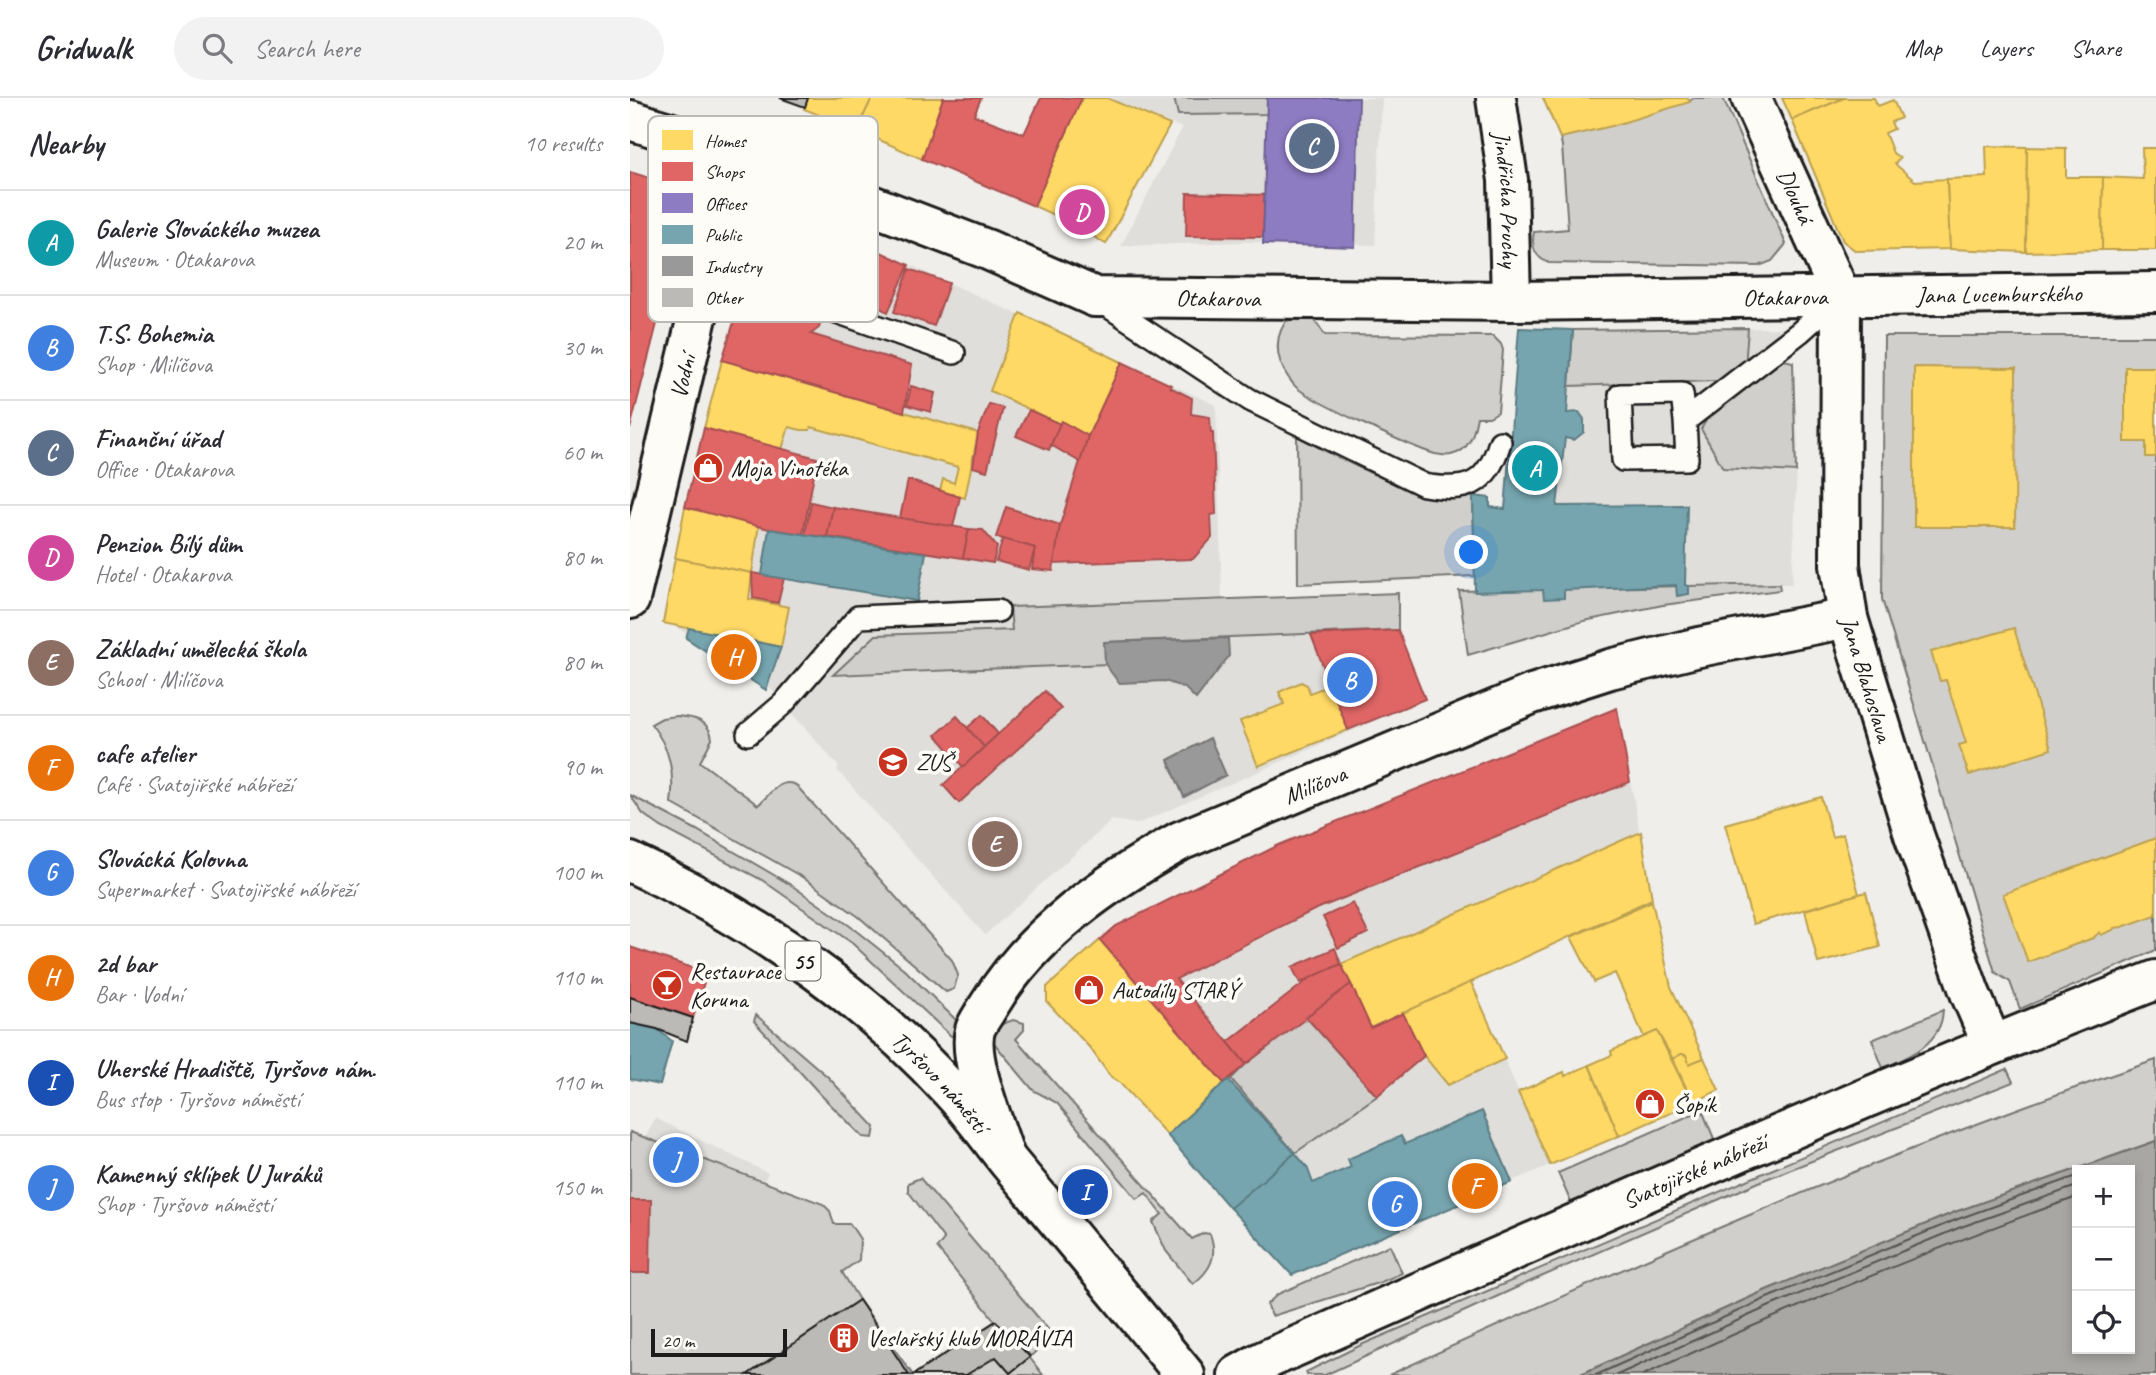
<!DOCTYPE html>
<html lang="en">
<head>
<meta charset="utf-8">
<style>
	body { margin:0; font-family:Caveat,sans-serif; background:#f2f2f3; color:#2b2b33 }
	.controls { position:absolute; right:21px; bottom:21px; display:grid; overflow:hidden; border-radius:0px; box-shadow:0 4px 10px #0003 }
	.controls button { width:63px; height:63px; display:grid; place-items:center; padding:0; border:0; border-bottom:2px solid #e1e1e2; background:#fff; color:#2b2b33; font:35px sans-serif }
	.scale { position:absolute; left:21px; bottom:18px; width:136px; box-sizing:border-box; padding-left:7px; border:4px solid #1c1c1c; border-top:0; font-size:19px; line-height:24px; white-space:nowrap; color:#1c1c1c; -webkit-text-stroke:5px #fdfcf7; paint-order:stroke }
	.you { position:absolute; left:842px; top:455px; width:24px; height:24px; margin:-18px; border:5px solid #fff; border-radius:50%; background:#1a73e8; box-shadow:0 0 0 10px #1a73e833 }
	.badge { display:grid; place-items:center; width:46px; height:46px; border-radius:50%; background:#1a73e8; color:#fff; font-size:23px; font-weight:700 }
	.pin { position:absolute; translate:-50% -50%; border:4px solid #fff; box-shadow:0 2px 7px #0006 }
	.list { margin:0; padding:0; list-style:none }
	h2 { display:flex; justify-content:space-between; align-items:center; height:91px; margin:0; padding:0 28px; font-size:30px }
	h2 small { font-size:23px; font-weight:400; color:#7c7c81 }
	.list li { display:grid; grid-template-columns:46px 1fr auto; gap:21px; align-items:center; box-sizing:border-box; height:105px; padding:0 28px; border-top:2px solid #e1e1e2 }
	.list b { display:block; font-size:26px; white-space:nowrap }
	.list p { margin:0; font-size:23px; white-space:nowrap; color:#7c7c81 }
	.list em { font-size:23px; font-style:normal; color:#7c7c81 }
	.icon { flex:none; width:38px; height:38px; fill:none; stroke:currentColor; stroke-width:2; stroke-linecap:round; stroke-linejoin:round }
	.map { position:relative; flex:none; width:1526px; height:1277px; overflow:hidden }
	header { display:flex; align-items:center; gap:42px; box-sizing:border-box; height:98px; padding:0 35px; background:#fff; border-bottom:2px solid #e1e1e2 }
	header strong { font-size:33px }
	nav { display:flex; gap:38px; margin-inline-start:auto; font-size:24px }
	.search { width:490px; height:63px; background:#f2f2f3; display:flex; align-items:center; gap:18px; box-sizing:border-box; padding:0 24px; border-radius:38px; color:#7c7c81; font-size:26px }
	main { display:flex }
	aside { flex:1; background:#fff }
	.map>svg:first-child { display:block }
	.built { fill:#e0deda }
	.green { fill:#d0cfcc; stroke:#767674; stroke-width:2 }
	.water { fill:#a8a7a3; stroke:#706f6d; stroke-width:2; fill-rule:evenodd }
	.homes { fill:#ffd966; stroke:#bba050; stroke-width:2 }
	.shops { fill:#e06666; stroke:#a55050; stroke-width:2 }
	.offices { fill:#8e7cc3; stroke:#6c5f91; stroke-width:2 }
	.public { fill:#76a5af; stroke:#5b7c83; stroke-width:2 }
	.industry { fill:#999; stroke:#747474; stroke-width:2 }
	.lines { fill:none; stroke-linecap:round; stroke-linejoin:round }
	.shore { stroke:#545452; stroke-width:2 }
	.building { fill:#bbbab6; stroke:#1c1c1c; stroke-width:2 }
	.service-casing { stroke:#1c1c1c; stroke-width:26 }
	.minor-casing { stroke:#1c1c1c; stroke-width:44 }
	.primary-casing { stroke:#1c1c1c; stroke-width:44 }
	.service { stroke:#fdfcf7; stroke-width:21 }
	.minor { stroke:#fdfcf7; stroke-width:38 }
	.primary { stroke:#fdfcf7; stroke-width:38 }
	.labels { text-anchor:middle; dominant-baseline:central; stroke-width:7; stroke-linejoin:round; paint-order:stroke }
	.shield { fill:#fdfcf7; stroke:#605f5e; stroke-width:2 }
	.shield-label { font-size:23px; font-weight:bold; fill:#1c1c1c }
	.street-label { font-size:24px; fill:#1c1c1c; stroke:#fdfcf7 }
	.poi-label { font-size:24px; fill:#1c1c1c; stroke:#fdfcf7; text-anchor:start }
	.key { fill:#fdfcf7; stroke:#bab9b5; stroke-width:2 }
	.key-label { font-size:19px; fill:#1c1c1c }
</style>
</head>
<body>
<header>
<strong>Gridwalk</strong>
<div class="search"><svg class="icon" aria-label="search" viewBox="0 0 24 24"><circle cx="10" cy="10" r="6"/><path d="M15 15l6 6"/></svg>Search here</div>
<nav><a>Map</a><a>Layers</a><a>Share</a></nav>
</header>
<main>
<aside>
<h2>Nearby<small>10 results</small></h2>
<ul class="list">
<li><span class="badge" style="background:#0f9aa8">A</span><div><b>Galerie Slováckého muzea</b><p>Museum · Otakarova</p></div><em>20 m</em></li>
<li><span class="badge" style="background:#3f7fe0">B</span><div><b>T.S. Bohemia</b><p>Shop · Milíčova</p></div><em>30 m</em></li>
<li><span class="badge" style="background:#5c6f8a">C</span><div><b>Finanční úřad</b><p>Office · Otakarova</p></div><em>60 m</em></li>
<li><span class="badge" style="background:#d1479c">D</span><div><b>Penzion Bílý dům</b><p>Hotel · Otakarova</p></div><em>80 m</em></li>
<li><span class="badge" style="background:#8d6e63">E</span><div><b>Základní umělecká škola</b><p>School · Milíčova</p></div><em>80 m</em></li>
<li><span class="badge" style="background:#e8710a">F</span><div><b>cafe atelier</b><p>Café · Svatojiřské nábřeží</p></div><em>90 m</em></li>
<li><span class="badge" style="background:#3f7fe0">G</span><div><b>Slovácká Kolovna</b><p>Supermarket · Svatojiřské nábřeží</p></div><em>100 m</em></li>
<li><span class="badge" style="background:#e8710a">H</span><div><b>2d bar</b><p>Bar · Vodní</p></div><em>110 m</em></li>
<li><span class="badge" style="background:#1a4fb4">I</span><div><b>Uherské Hradiště, Tyršovo nám.</b><p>Bus stop · Tyršovo náměstí</p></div><em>110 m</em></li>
<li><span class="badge" style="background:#3f7fe0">J</span><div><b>Kamenný sklípek U Juráků</b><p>Shop · Tyršovo náměstí</p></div><em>150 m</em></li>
</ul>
</aside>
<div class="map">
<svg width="1526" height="1277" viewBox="0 0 1526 1277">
	<rect width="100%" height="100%" fill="#f0eeea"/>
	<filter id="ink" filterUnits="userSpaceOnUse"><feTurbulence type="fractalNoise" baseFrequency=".0143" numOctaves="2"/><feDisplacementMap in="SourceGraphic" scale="14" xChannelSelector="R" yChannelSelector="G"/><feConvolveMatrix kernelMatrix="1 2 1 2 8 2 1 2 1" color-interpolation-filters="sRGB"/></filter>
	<g filter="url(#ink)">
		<!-- built -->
		<g class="built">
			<polygon points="478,0 752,0 745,147 615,144 491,148 552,30"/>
			<polygon points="147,106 586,307 592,500 380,509 383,532 245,537 203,577 477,544 768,532 796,601 507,726 482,722 355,837 207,672 209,669 140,590 37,523 59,407"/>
			<polygon points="1152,230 1157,260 1163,264 1168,344 1162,486 1055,487 1056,407 927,408 943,232"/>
			<polygon points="987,610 1022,801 841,884 920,1067 662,1177 492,984 481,978 420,903 470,842 486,828 649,747"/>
			<polygon points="25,1020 138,1075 104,1143 0,1071"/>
		</g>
		<!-- green -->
		<g class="green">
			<polygon points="544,0 640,0 641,16 548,17"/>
			<path d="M1064,0H1093L1156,146L1142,163L1129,168L919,165C905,160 901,148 904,134L938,131L932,48L929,33L1042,8Z"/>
			<path d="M672,220L684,221L695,237L863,238L871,246L873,252L868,314L859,319H847C844,335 840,353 821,357C817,358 810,357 805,356C784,350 675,301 664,287C648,268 641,245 656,223Z"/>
			<polygon points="1118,230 1114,282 939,288 943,232"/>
			<polygon points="1254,238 1526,238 1526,852 1390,911 1380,884 1365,874 1252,501"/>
			<polygon points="1129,257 1163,264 1166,374 1093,370 1071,331 1086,306"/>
			<path d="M667,338C703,358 777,396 816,398C825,399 834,398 843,398L845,478L668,486Z"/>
			<polygon points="1149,486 1150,492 1033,507 954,523 838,557 829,493"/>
			<polygon points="768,495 768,532 478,544 478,566 203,577 246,537 382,532 380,509"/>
			<path d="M46,618C63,619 80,622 82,641L70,664L128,707C140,697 149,679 166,687L322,862L328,877L324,891L316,894L229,819L172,779L41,705C45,675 40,650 21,626L32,620Z"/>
			<polygon points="0,697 65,731 161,787 220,828 274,871 325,921 330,928 327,938 321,938 222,845 132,782 31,729 13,716"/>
			<path d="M1313,912C1312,945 1280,959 1253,970L1242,942Z"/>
			<polygon points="126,917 198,979 245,1029 243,1040 233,1039 190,996 124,923"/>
			<polygon points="676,919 747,998 665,1055 601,981 616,966"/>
			<path d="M383,922L394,925V932L386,941L562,1141L574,1135L580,1136C588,1158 581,1172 563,1186L536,1153L523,1124L532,1116L516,1095L507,1101L427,1005L403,992L359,939L367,928Z"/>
			<path d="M1526,962V1043L1325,1114L1134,1193L949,1277H759C1011,1161 1264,1050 1526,962Z"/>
			<polygon points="1377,971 1383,984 1136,1081 890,1188 695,1277 677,1277 676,1274 731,1247"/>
			<polygon points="1072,1012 1085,1043 942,1107 928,1075"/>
			<polygon points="0,1034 193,1106 200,1113 204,1126 220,1126 230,1141 229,1162 212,1174 229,1202 283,1277 365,1223 307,1150 314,1141 278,1093 278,1085 290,1080 423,1237 401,1258 393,1251 413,1277 0,1277"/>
			<polygon points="760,1147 772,1175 751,1184 642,1218 637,1206 648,1196"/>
		</g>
		<!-- water -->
		<path class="water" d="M1526,1043V1277H949L1134,1193L1325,1114ZM1447,1072H1500V1251H1447Z"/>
		<!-- homes -->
		<g class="homes">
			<polygon points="178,0 242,0 227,32 174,11"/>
			<polygon points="242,0 313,0 292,61 227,32"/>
			<polygon points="452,0 477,0 540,27 476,146 435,122 404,108"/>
			<polygon points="913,0 1058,0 1060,4 982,28 930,40"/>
			<polygon points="1152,0 1214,0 1162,22"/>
			<polygon points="1214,0 1244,0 1248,8 1263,2 1271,20 1261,24 1264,31 1255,35 1263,55 1270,60 1265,66 1285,83 1317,81 1320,151 1226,153 1213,143 1162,22"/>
			<polygon points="1356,48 1397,49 1396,154 1320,151 1317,81 1357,79"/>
			<polygon points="1397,49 1436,50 1436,79 1473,79 1472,152 1396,154"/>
			<polygon points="1512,50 1526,50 1526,152 1472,152 1473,79 1513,81"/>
			<polygon points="390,215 492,264 458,338 431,323 430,326 360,293"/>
			<polygon points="92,262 348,335 335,400 310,393 313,381 324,385 328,369 181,329 180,332 171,332 159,329 152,351 74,330"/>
			<polygon points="1284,269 1386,270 1385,429 1284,429"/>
			<polygon points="1495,269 1526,269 1526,359 1516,359 1516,344 1495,344"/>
			<polygon points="55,409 129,426 122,475 45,460"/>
			<polygon points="45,460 122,475 119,501 159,509 151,549 33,525"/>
			<polygon points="1384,530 1421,651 1339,677 1329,647 1336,645 1316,582 1310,583 1301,554"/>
			<polygon points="671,584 677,587 680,595 700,587 718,632 628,668 610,623 654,606 649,594"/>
			<polygon points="1191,699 1202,739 1213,736 1229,796 1123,826 1095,726"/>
			<polygon points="1011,734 1022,801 741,930 711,866"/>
			<polygon points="1526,740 1526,817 1492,829 1484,830 1483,832 1471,837 1470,834 1463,840 1398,864 1373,796"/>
			<polygon points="1236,794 1250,849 1188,865 1175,812"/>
			<polygon points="1022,803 1041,889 1074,960 1059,966 1056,957 1051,956 1043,961 1027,933 1014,939 985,875 964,884 941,839"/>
			<polygon points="470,842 594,985 537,1037 489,984 480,978 460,950 417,904 417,889"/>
			<polygon points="841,884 875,961 818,987 794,958 773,915"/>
			<polygon points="1027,933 1063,1005 989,1038 959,967 982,957 981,953"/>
			<polygon points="1051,956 1056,957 1059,966 1074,960 1089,992 1063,1005 1043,961"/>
			<polygon points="959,967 989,1038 920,1067 888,994 934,974 935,978"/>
		</g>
		<!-- shops -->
		<g class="shops">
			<polygon points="313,0 351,0 344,17 394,36 411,0 452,0 404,108 292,61"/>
			<polygon points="0,74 36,85 52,110 29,218 0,331"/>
			<polygon points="557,95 635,97 633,139 556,138"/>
			<polygon points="147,106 279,167 258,214 201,187 189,230 181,236 282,267 274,314 92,262 120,173"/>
			<polygon points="279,171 319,185 304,228 264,214"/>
			<polygon points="492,264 541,287 540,289 562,300 561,316 580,319 581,335 583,335 586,416 581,417 582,440 563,461 423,466 430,427 458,338"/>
			<polygon points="281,288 305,295 301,314 277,307"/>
			<polygon points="359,306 373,310 357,373 343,369 348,335"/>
			<polygon points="399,312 430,326 419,352 386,338"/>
			<polygon points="431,323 458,338 450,364 421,347"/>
			<polygon points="74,330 187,360 173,436 139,431 55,409"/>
			<polygon points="278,382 330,399 323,429 270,420"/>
			<polygon points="181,404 203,409 197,439 175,437"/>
			<polygon points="203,409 339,431 333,460 197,439"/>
			<polygon points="376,409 430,427 423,473 402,471 405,450 366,439"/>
			<polygon points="339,431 353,432 367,449 363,465 333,460"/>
			<polygon points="373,441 405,450 399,472 366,463"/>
			<polygon points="122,475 154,480 148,505 123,500"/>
			<polygon points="768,532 795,601 718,632 681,537"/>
			<polygon points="415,593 431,611 329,705 313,687"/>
			<polygon points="987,610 1000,684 684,812 546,881 616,966 594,985 470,842 486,828 649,747"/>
			<polygon points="352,617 368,636 354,649 337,630"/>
			<polygon points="327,618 354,649 333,669 306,637"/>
			<polygon points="723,805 738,835 708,850 693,819"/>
			<polygon points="0,849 77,875 63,920 0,899"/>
			<polygon points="705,850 711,866 670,885 662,869"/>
			<polygon points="711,866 721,886 616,966 598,944 680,880"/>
			<polygon points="721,886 741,930 773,915 794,958 747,998 676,919"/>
			<polygon points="0,1102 21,1102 20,1175 0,1175"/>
		</g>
		<!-- offices -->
		<polygon class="offices" points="637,0 729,0 725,149 633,146"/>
		<!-- public -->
		<g class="public">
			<polygon points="889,230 943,232 937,315 949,314 954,321 954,334 944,342 935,340 927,408 1057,407 1055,487 1059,488 1059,496 1047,498 1046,487 934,492 934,500 914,501 913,492 845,494 843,398 860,400 860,409 875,411"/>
			<polygon points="139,431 296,455 287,503 132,477"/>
			<polygon points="59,530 151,549 136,592 56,540"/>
			<polygon points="0,925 27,931 42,943 30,987 0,981"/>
			<polygon points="598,982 665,1055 600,1110 537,1037"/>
			<polygon points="852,1013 882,1084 662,1177 600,1110 665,1055 677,1069 683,1085 721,1069 718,1061 771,1038 775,1046"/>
		</g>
		<!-- industry -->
		<g class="industry">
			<polygon points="598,540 599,558 566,601 555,590 535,583 489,585 475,566 474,544"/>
			<polygon points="580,640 596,677 554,699 538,662"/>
		</g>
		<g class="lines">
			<!-- shore -->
			<g class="shore">
				<polyline points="966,1277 1137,1200 1328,1121 1447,1078"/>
				<polyline points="987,1277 1140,1208 1331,1129 1447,1088"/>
				<path d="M1013,1277C1156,1212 1299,1151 1447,1099"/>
			</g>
		</g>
		<!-- building -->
		<g class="building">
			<polygon points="150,0 178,0 175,9"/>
			<polygon points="0,899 63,920 57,943 27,931 0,925"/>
			<polygon points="229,1202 279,1277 117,1277"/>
			<polygon points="366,1223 400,1259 380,1275 366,1259 336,1277 283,1277"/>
		</g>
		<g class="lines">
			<!-- service casing -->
			<g class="service-casing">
				<g id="service">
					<path d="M470,203L620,302L794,387C837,394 857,388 870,344"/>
					<polyline points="204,213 324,255"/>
					<polyline points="1055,323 1052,296 990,297 993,362 1057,361 1055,323 1170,234 1209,199"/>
					<polyline points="118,636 153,606 228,519 368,513"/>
				</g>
			</g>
			<!-- minor casing -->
			<g class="minor-casing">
				<g id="minor">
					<path id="s1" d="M866,0L878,82L881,203"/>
					<path id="s2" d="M1121,0L1211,198L1210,467L1218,520L1284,737L1340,895L1362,946"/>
					<path id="s3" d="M0,22L106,55L356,151L465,199L881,203L1526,194"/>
					<path id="s4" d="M0,501L106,55"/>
					<path id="s5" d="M374,1056C365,1027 337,961 345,932C347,925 354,916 358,909C402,835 477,784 550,743L902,596L980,571L1069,549L1218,520"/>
					<path id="s6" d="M608,1277L631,1264C927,1133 1224,1000 1526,882"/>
				</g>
			</g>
			<!-- primary casing -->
			<g class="primary-casing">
				<g id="primary">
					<path id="s7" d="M0,764C121,820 232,895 322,994C344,1017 362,1044 382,1068C440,1137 498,1207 555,1277"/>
				</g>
			</g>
			<!-- service -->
			<use href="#service" class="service"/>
			<!-- minor -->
			<use href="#minor" class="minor"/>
			<!-- primary -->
			<use href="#primary" class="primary"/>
		</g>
	</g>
	<!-- icons -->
	<defs>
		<g id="shop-disc" transform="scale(1.575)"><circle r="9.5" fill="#c8321e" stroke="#fdfcf7"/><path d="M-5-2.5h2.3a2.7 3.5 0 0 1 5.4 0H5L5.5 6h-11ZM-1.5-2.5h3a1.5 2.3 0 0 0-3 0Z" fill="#fff"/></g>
		<g id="school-disc" transform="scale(1.575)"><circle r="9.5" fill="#c8321e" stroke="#fdfcf7"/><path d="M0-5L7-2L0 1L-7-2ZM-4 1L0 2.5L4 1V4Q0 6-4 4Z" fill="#fff"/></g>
		<g id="bar-disc" transform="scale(1.575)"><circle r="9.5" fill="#c8321e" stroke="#fdfcf7"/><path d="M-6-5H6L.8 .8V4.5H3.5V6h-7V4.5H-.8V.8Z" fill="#fff"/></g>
		<g id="building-disc" transform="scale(1.575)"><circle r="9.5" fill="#c8321e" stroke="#fdfcf7"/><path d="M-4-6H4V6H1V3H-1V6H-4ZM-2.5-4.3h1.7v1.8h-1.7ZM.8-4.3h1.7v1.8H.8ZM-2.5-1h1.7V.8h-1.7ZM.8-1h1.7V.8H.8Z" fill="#fff"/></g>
	</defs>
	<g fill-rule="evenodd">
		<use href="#shop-disc" x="78" y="370"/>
		<use href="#school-disc" x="263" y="664"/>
		<use href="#bar-disc" x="37" y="887"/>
		<use href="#shop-disc" x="459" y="892"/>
		<use href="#shop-disc" x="1020" y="1006"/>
		<use href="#building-disc" x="214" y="1240"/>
	</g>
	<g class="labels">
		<!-- shield labels -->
		<rect class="shield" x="155.5" y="843.5" width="35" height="39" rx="5"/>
		<g class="shield-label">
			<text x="173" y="863">55</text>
		</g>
		<!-- street labels -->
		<g class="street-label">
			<text stroke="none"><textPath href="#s2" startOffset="108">Dlouhá</textPath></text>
			<text stroke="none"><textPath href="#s1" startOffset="102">Jindřicha Pruchy</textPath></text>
			<text stroke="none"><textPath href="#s3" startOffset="1402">Jana Lucemburského</textPath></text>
			<text stroke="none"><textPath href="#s3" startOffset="1188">Otakarova</textPath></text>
			<text stroke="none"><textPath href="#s3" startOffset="621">Otakarova</textPath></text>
			<text stroke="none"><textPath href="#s4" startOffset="229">Vodní</textPath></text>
			<text stroke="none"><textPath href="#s2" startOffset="604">Jana Blahoslava</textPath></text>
			<text stroke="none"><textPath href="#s5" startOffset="558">Milíčova</textPath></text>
			<text stroke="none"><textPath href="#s7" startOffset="383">Tyršovo náměstí</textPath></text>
			<text stroke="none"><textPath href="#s6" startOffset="500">Svatojiřské nábřeží</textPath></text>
		</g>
		<!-- poi labels -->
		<g class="poi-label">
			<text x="101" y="370">Moja Vinotéka</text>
			<text x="286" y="664">ZUŠ</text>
			<text x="60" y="873">Restaurace<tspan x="60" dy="28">Koruna</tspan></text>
			<text x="482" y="892">Autodíly STARÝ</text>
			<text x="1043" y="1006">Šopík</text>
			<text x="237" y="1240">Veslařský klub MORÁVIA</text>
		</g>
	</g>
	<!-- legend -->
	<rect x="18" y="18" width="230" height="206" rx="10" class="key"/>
	<rect x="32" y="32" width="31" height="20" fill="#ffd966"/>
	<rect x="32" y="64" width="31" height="19" fill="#e06666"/>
	<rect x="32" y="95" width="31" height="20" fill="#8e7cc3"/>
	<rect x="32" y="127" width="31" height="19" fill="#76a5af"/>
	<rect x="32" y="158" width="31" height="20" fill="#999"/>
	<rect x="32" y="190" width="31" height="19" fill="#bbbab6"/>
	<g class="key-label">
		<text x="75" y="49">Homes</text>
		<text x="75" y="80">Shops</text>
		<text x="75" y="112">Offices</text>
		<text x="75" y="143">Public</text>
		<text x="75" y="175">Industry</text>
		<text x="75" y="206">Other</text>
	</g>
</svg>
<div class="controls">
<button>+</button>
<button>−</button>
<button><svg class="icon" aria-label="locate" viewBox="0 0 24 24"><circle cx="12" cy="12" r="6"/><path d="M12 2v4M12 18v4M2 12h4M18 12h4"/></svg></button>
</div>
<div class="scale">20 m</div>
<div class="you"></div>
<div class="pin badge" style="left:905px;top:370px;background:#0f9aa8">A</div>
<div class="pin badge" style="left:720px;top:582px;background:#3f7fe0">B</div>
<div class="pin badge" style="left:682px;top:48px;background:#5c6f8a">C</div>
<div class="pin badge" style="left:452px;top:114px;background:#d1479c">D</div>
<div class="pin badge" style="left:365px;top:746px;background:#8d6e63">E</div>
<div class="pin badge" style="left:845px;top:1088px;background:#e8710a">F</div>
<div class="pin badge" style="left:765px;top:1106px;background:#3f7fe0">G</div>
<div class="pin badge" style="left:104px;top:559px;background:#e8710a">H</div>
<div class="pin badge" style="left:455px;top:1094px;background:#1a4fb4">I</div>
<div class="pin badge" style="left:46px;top:1062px;background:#3f7fe0">J</div>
</div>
</main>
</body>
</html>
